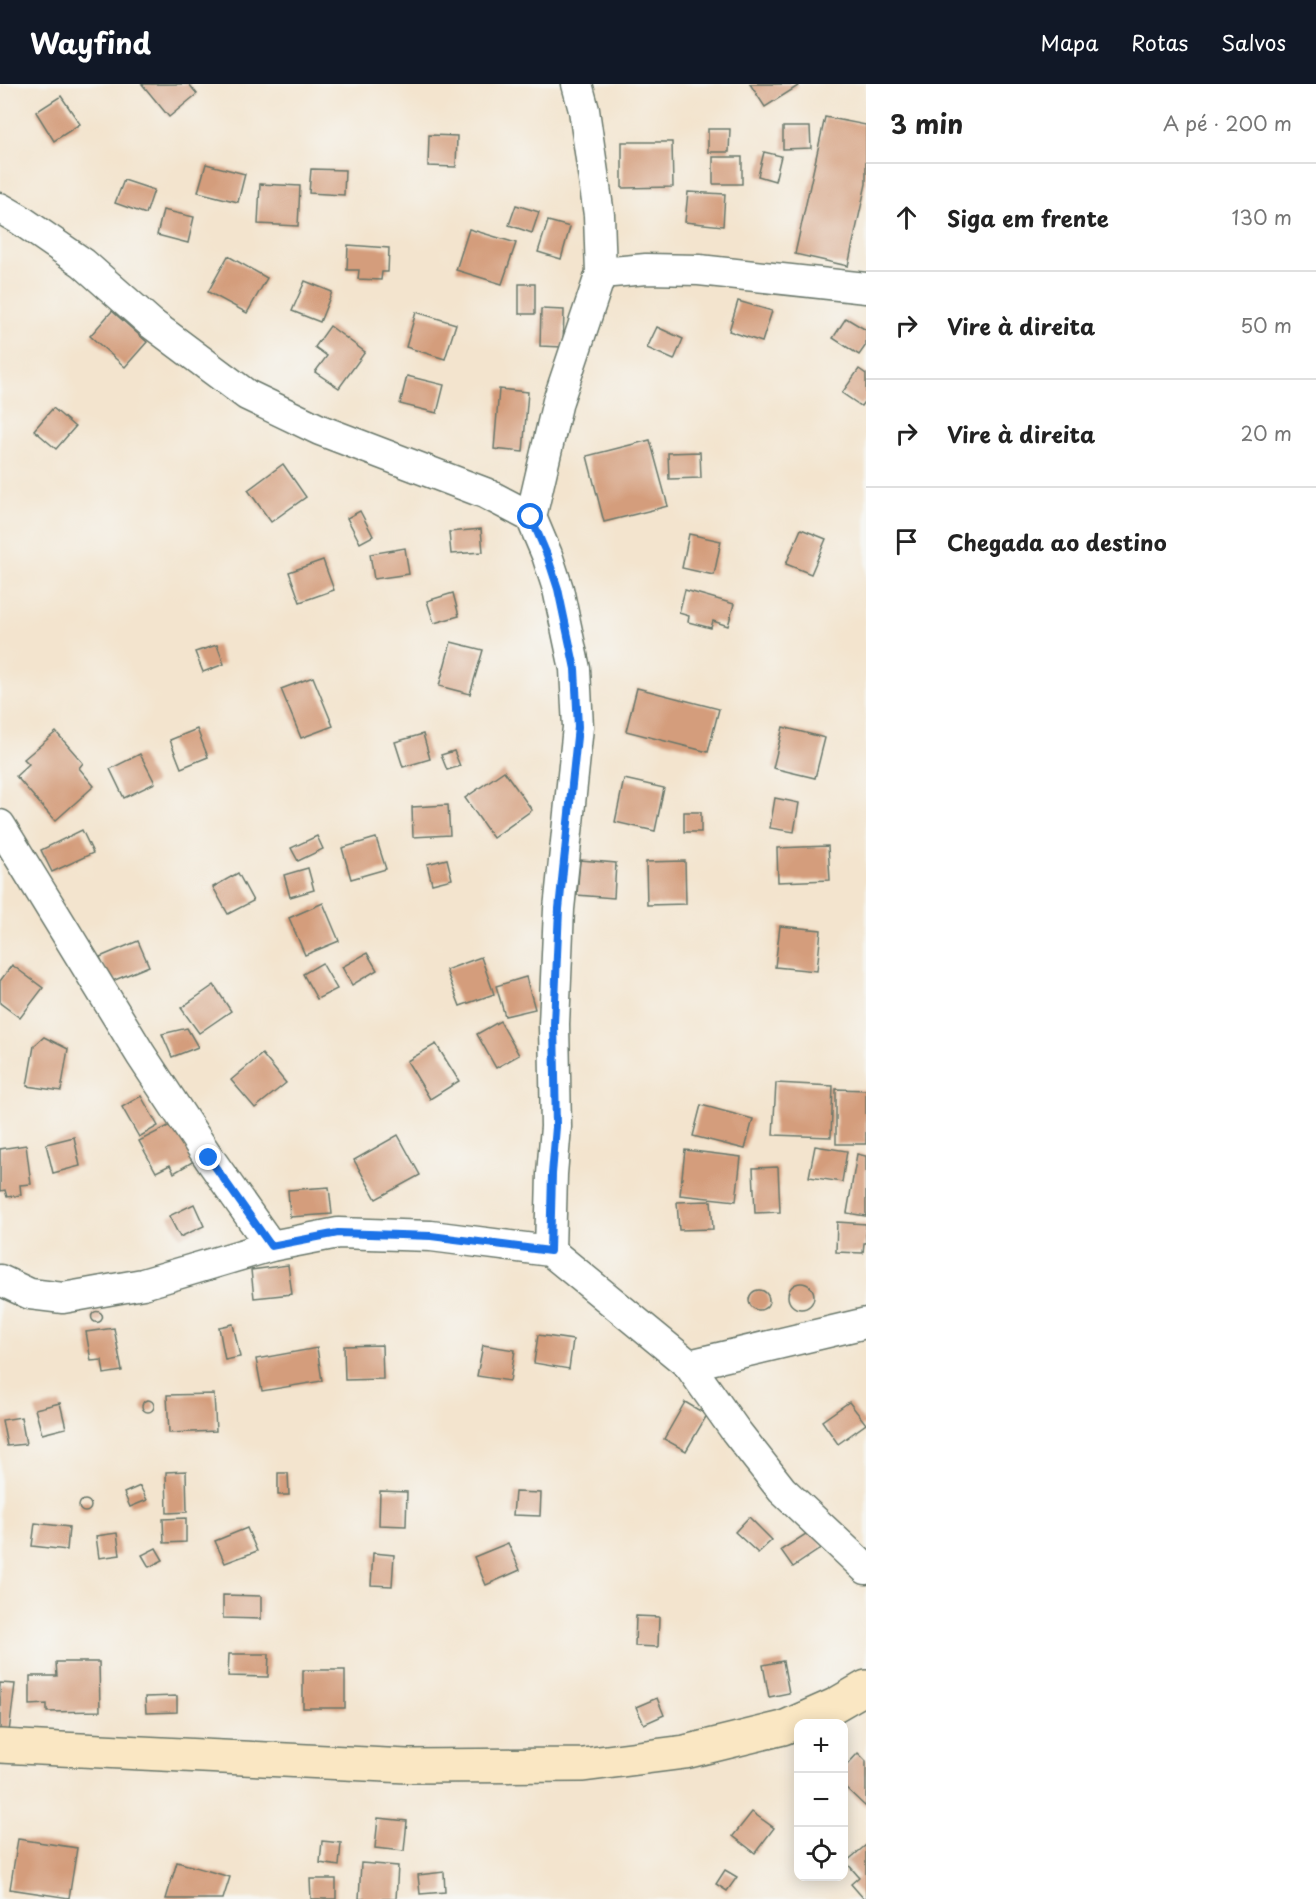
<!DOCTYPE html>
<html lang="pt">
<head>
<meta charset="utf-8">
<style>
	body { margin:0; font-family:"Playpen Sans",sans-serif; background:#f2f2f2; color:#222 }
	.controls { position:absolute; right:18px; bottom:18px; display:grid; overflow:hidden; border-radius:12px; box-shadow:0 3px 15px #0003 }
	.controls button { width:54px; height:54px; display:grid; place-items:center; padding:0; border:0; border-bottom:2px solid #e0e0e0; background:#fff; color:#222; font:30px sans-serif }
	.stop { position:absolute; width:18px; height:18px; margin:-14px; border:4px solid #1a73e8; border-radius:50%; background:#fff }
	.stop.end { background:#1a73e8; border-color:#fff; box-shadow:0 2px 6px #0008 }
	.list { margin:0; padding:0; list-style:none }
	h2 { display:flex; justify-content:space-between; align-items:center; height:78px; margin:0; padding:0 24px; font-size:26px }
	h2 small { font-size:20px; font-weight:400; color:#767676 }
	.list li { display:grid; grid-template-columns:39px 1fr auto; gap:18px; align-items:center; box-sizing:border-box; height:108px; padding:0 24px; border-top:2px solid #e0e0e0 }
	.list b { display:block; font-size:22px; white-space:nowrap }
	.list em { font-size:20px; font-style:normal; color:#767676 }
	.icon { flex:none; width:33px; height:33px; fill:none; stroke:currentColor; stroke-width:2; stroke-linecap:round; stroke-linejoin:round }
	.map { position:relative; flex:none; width:866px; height:1815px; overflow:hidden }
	header { display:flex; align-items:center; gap:36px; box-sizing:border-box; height:84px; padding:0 30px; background:#111827; color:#fff }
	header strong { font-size:28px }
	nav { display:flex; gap:33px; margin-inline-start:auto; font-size:21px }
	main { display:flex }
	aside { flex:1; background:#fff }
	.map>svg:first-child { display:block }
	.building { fill:#d49d7b }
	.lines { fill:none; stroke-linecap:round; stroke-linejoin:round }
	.street-casing { stroke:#69776a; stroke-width:33 }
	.secondary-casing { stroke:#69776a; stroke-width:36 }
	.street { stroke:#fff; stroke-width:30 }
	.secondary { stroke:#fae7c3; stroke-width:33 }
	.route { stroke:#1a73e8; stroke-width:8 }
</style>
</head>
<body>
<header>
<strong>Wayfind</strong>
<nav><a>Mapa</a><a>Rotas</a><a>Salvos</a></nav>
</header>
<main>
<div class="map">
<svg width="866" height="1815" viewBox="0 0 866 1815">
	<rect width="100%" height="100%" fill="#f6f6f2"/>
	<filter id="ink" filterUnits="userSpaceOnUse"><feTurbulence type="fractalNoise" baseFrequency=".0167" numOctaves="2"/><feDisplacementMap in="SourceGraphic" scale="12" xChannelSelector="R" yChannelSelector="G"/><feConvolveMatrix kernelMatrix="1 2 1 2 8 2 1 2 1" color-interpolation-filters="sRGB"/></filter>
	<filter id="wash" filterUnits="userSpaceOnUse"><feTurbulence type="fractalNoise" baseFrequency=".008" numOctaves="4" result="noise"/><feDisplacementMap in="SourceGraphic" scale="24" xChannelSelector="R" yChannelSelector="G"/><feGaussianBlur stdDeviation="1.35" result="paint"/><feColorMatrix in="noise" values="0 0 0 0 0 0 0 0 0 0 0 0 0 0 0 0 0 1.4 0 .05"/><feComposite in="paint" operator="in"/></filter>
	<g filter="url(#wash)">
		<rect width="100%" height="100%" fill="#f3e4ce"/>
		<g id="blocks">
			<!-- building -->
			<g class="building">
				<polygon points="142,0 189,0 197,10 169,33"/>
				<polygon points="750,0 797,0 798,2 765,23"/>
				<polygon points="61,12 80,40 54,57 36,28"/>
				<polygon points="825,33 866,41 866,100 848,182 795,170"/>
				<polygon points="783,43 810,43 811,64 783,65"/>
				<polygon points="708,45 730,45 729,68 708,68"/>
				<polygon points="429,51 457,52 456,83 428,82"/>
				<polygon points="622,58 672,58 673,103 622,104"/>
				<polygon points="764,68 781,72 775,97 758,92"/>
				<rect x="713" y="73" width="29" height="27"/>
				<polygon points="206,80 245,90 238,118 198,108"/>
				<polygon points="311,85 345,86 344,111 309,109"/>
				<polygon points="124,96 154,106 146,130 115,119"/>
				<polygon points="260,100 300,102 298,142 258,140"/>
				<polygon points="688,108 725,110 723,142 685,138"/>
				<polygon points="516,121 539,128 532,149 509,141"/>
				<polygon points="163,126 194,133 188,159 157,151"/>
				<polygon points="548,137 570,143 561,175 538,168"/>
				<polygon points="469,145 516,159 502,200 456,186"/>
				<polygon points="348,161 389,164 388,188 382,188 381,196 358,195 359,186 347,186"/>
				<polygon points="228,172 267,194 247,229 208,208"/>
				<polygon points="305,197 332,208 320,238 292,227"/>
				<rect x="519" y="200" width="16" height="30"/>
				<polygon points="738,217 772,227 762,258 729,247"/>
				<polygon points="541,225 564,226 563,263 540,262"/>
				<polygon points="112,227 147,258 125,283 90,252"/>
				<polygon points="416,228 456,240 445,275 406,263"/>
				<polygon points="846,234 866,246 866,261 859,271 833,254"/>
				<polygon points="330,242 365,268 339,304 315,288 327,272 315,263"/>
				<polygon points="657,243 683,255 674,276 647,264"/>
				<polygon points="859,285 866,290 866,315 861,322 842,309"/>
				<polygon points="407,292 444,301 437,329 400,320"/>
				<polygon points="499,305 528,308 523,368 494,365"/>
				<polygon points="53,324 75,343 56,365 34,346"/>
				<polygon points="650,356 668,422 604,438 587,372"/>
				<polygon points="700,368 701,394 669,395 668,369"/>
				<polygon points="283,380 306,413 271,438 248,406"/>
				<polygon points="360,427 373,452 360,459 347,434"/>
				<polygon points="481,445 483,468 451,470 449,448"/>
				<polygon points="801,445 826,455 811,490 786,480"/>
				<polygon points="689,450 721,457 714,491 682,484"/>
				<polygon points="405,464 409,490 374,495 370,470"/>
				<polygon points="323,476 334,506 300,518 289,488"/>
				<polygon points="685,506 734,520 728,542 713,537 711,544 688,538 689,532 679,529"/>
				<polygon points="453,509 459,532 434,539 427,517"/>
				<polygon points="451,558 483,566 470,610 439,602"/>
				<polygon points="217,561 224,580 203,588 195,568"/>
				<polygon points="313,593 333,642 301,654 281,605"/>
				<polygon points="637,604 719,625 708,668 626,647"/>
				<polygon points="783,643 825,654 815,694 773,684"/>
				<polygon points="197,645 208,673 181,684 170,656"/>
				<polygon points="56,648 83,679 79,684 94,702 55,737 16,692 29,680 24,675"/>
				<polygon points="423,650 430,675 403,683 395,658"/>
				<polygon points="454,667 460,682 447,686 441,671"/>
				<polygon points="140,670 155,699 124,714 110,685"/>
				<polygon points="504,687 532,726 493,754 465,714"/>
				<polygon points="624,695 664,704 655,747 615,738"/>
				<polygon points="775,714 799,719 794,748 770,744"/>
				<polygon points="448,721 450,751 413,753 412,723"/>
				<rect x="684" y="728" width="17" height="20"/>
				<polygon points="82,746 93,769 52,788 41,766"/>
				<polygon points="317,752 323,765 298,777 291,764"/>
				<polygon points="376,754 386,785 351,795 342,764"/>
				<polygon points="828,762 830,796 778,798 777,764"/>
				<polygon points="447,775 452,795 432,800 427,780"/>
				<polygon points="580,776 616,779 614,814 577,811"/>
				<polygon points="685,777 686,820 647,821 646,778"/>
				<polygon points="308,784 314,806 290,813 284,791"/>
				<polygon points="238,789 253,817 228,830 213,803"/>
				<polygon points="323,819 339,857 305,871 289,834"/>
				<polygon points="780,842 821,846 817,887 775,883"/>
				<polygon points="138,857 149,882 110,898 100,873"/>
				<polygon points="367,869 377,886 352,901 342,883"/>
				<polygon points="481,873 494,910 460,922 446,886"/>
				<polygon points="322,879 337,905 317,915 303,890"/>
				<polygon points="12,881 43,904 20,934 0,919 0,897"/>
				<polygon points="526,893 535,925 505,932 496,902"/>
				<polygon points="214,901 231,927 199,949 181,924"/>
				<polygon points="500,937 519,971 496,984 477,950"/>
				<polygon points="187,944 198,963 172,973 162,950"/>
				<polygon points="44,953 68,965 61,1007 27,1002 34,962"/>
				<polygon points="436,960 459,997 430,1015 407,977"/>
				<polygon points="262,970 286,999 255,1024 231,996"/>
				<polygon points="776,999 833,1002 831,1053 773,1051"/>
				<polygon points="836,1005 866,1006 866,1060 836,1060"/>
				<polygon points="141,1012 158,1042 139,1053 122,1023"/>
				<polygon points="701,1021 753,1035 745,1065 693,1052"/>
				<polygon points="180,1036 199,1074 174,1089 170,1081 156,1088 139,1057"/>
				<polygon points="398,1051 420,1091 376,1115 354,1076"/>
				<polygon points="74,1053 80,1082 53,1089 46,1060"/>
				<polygon points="26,1061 31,1100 20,1101 21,1111 7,1113 5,1106 0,1107 0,1065"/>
				<polygon points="815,1062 847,1067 842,1098 809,1093"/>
				<polygon points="685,1066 741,1073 736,1117 680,1111"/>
				<polygon points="857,1070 866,1072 866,1132 847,1129"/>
				<polygon points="778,1083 780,1128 755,1129 753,1084"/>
				<polygon points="329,1103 332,1130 290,1133 288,1106"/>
				<polygon points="711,1117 713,1145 679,1146 677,1118"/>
				<polygon points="194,1120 204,1142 180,1153 169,1132"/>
				<polygon points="837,1138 866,1140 866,1159 864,1159 863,1169 836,1168"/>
				<polygon points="288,1181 292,1210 254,1214 251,1186"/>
				<circle cx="801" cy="1212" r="13"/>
				<circle cx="759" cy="1216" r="10"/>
				<circle cx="97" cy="1233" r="5.5"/>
				<polygon points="233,1240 240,1273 225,1276 219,1243"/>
				<polygon points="114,1244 122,1287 104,1290 102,1276 91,1277 86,1248"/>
				<polygon points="538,1251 573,1256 569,1285 534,1279"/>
				<polygon points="382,1261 383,1295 345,1296 344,1262"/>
				<polygon points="483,1261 515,1266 510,1297 477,1292"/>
				<polygon points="317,1264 322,1297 262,1307 256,1275"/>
				<polygon points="214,1310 216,1347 169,1349 167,1311"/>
				<circle cx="148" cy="1322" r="6"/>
				<polygon points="685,1318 707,1331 686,1367 664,1355"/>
				<polygon points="849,1318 866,1340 838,1360 822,1337"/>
				<polygon points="60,1319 66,1344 42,1350 35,1325"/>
				<polygon points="21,1333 26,1360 7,1362 2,1336"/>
				<polygon points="186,1387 187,1428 167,1429 166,1388"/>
				<polygon points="278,1389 288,1389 289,1411 278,1411"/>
				<polygon points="140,1402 147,1416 130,1423 124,1409"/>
				<polygon points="380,1407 407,1408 406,1442 379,1441"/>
				<polygon points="515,1408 541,1409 540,1432 513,1431"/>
				<circle cx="85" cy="1422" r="6"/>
				<polygon points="749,1433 772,1456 758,1469 735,1448"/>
				<polygon points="186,1434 186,1458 164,1459 163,1435"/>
				<polygon points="35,1439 69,1443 67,1466 32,1462"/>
				<polygon points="247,1444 257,1467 225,1479 215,1457"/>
				<polygon points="812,1446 823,1463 793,1483 781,1466"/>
				<polygon points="117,1449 120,1471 99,1474 96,1452"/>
				<polygon points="508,1459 520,1486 486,1501 474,1473"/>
				<polygon points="156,1464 163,1476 149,1483 142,1471"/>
				<polygon points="373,1469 394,1471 392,1502 371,1501"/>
				<polygon points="223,1511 261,1512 261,1535 223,1534"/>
				<polygon points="636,1532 659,1533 658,1563 635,1562"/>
				<polygon points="229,1570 269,1570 268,1593 228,1592"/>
				<polygon points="783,1577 789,1609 769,1613 763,1581"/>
				<polygon points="56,1578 99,1578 100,1627 47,1628 47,1620 30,1621 30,1592 57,1592"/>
				<rect x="303" y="1586" width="42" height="38"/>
				<polygon points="0,1599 15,1600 9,1648 0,1647"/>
				<polygon points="177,1612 177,1628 146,1629 145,1613"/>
				<polygon points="657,1614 664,1631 644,1640 636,1623"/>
				<polygon points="858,1669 866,1677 866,1723 844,1702 844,1684"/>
				<polygon points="752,1728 774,1744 755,1769 733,1752"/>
				<polygon points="378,1734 407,1737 404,1767 375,1764"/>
				<polygon points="18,1755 77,1764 69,1814 10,1805"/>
				<polygon points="322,1757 341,1759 339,1782 320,1779"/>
				<polygon points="866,1761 866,1815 864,1815 851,1800 859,1793 846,1778"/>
				<polygon points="177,1778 230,1793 223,1815 166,1815"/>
				<polygon points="361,1779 398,1782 396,1815 359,1815"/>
				<polygon points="725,1786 737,1793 727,1807 716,1800"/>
				<polygon points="444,1788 445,1808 420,1810 418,1791"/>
				<polygon points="310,1795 336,1795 336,1815 311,1815"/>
			</g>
		</g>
	</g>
	<g filter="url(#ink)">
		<use href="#blocks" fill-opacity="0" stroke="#69776a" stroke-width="1.5"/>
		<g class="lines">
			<!-- street casing -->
			<g class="street-casing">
				<g id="street">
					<polyline points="0,124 19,135 83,179 152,240 247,311 320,346 485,409 531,433 547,471 558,505 575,585 578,643 559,825 554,940 556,1043 552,1090 550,1167"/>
					<polyline points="601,189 646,185 699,186 866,204"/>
					<polyline points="531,433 558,317 601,189 599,131 584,26 577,0"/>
					<polyline points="0,741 141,971 209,1074 271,1162"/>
					<polyline points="0,1196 30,1210 63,1214 143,1200 271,1162 338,1149 431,1152 550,1167 689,1281 735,1346 782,1406 866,1485"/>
					<polyline points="689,1281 866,1239"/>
				</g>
			</g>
			<!-- secondary casing -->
			<g class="secondary-casing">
				<polyline id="secondary" points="0,1662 407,1682 583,1681 685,1668 783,1644 835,1621 866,1603"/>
			</g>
			<!-- street -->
			<use href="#street" class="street"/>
			<!-- secondary -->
			<use href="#secondary" class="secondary"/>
		</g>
	</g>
	<g class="lines" filter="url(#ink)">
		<!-- route -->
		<polyline class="route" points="209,1074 271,1162 338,1149 431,1152 550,1167 552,1090 556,1043 554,940 559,825 578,643 575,585 558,505 547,471 531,433"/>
	</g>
</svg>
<div class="controls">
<button>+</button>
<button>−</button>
<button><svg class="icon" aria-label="locate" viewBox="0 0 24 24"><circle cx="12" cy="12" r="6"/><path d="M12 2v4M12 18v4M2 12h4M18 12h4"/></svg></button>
</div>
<div class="stop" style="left:531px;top:433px"></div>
<div class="stop end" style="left:209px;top:1074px"></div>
</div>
<aside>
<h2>3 min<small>A pé · 200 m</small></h2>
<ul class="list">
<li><svg class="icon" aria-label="ahead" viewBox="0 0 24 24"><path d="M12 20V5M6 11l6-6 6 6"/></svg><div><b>Siga em frente</b></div><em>130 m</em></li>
<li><svg class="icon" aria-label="right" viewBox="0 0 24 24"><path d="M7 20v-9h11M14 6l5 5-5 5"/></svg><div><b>Vire à direita</b></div><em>50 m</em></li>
<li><svg class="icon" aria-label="right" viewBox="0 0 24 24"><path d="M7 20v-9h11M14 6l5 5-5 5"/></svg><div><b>Vire à direita</b></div><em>20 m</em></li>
<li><svg class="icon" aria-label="arrive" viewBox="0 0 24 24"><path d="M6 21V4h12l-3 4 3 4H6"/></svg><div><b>Chegada ao destino</b></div></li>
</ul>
</aside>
</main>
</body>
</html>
